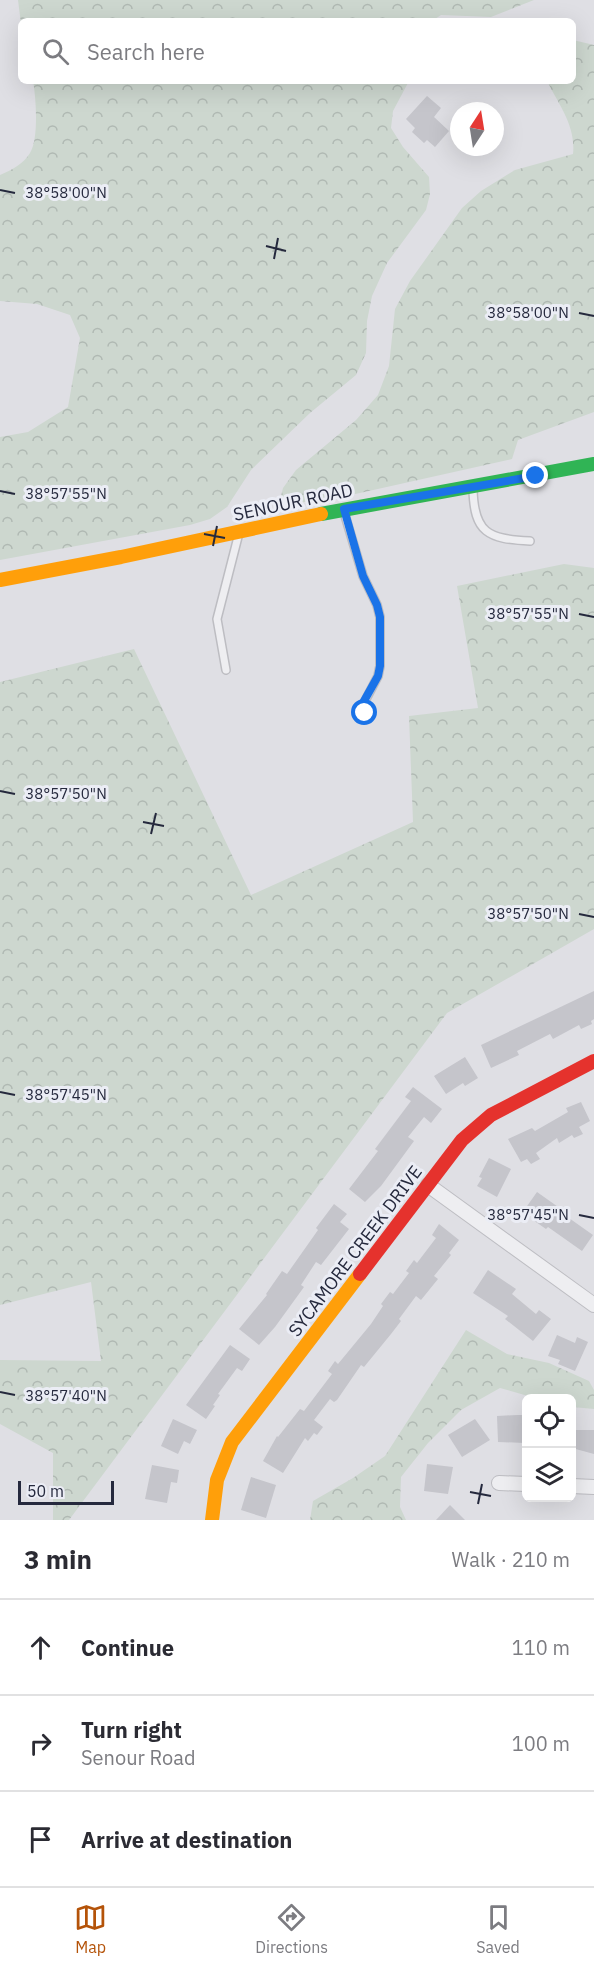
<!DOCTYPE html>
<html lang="en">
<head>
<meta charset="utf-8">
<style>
	body { margin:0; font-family:"IBM Plex Sans",sans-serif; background:#f2f2f3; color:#2b2b33 }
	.controls { position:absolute; right:18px; bottom:18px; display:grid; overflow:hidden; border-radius:9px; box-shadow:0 6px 24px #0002 }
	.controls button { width:54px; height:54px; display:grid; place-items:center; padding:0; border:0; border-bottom:2px solid #e1e1e2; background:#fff; color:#2b2b33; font:30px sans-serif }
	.compass { position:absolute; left:450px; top:102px; width:54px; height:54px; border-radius:50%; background:#fff; box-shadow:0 6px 24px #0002; rotate:12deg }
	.scale { position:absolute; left:18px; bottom:15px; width:96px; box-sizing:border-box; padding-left:6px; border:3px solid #25293d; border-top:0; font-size:16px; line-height:21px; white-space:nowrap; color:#25293d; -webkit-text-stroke:4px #ebedf5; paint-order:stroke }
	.stop { position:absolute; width:18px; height:18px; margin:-14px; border:4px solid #1a73e8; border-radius:50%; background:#fff }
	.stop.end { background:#1a73e8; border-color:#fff; box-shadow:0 2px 6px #0008 }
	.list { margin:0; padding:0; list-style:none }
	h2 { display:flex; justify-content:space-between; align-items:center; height:78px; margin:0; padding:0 24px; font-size:26px }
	h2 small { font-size:20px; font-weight:400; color:#7c7c81 }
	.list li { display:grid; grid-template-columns:39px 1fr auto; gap:18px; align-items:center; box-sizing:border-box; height:96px; padding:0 24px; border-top:2px solid #e1e1e2 }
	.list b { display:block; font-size:22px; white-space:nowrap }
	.list p { margin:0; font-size:20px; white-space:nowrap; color:#7c7c81 }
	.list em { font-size:20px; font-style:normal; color:#7c7c81 }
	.icon { flex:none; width:33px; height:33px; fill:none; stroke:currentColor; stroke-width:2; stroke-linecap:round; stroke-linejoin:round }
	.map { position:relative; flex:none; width:594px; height:1520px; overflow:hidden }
	.search { position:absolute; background:#fff; box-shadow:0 6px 24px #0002; left:18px; right:18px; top:18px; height:66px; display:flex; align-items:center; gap:15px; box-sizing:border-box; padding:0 21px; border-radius:9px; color:#7c7c81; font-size:22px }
	.sheet { height:366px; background:#fff }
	nav { display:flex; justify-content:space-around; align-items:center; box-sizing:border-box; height:84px; border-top:2px solid #e1e1e2; background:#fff; font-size:16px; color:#7c7c81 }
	nav a { display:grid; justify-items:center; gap:3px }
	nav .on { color:#b45309 }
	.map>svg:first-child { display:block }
	.forest { fill:url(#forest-crowns) }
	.building { fill:#c5c5cb }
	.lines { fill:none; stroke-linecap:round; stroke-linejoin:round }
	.lane-casing { stroke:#bdbdc2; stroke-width:10 }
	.street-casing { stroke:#bdbdc2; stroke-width:16 }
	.lane { stroke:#eeeef1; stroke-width:7 }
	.street { stroke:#eeeef1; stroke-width:14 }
	.fast { stroke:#30b455; stroke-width:14 }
	.slow { stroke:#ff9f0a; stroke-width:14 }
	.jam { stroke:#e5322d; stroke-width:14 }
	.route { stroke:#1a73e8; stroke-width:8 }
	.ticks { fill:none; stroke:#25293d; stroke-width:2 }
	.labels { text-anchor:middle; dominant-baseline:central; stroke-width:6; stroke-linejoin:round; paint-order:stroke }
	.street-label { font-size:18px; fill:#25293d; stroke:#ebedf5 }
	.ticks-label { font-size:15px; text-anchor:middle; fill:#25293d; stroke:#ebedf5; stroke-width:6; stroke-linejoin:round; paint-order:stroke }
</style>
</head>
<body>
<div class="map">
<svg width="594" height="1520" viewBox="0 0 594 1520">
	<defs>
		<pattern id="forest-crowns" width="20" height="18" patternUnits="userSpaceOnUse" patternTransform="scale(1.5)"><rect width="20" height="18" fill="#cdd7cf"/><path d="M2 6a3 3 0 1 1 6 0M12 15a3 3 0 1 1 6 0" fill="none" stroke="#b0b9b3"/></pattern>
	</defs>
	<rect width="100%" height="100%" fill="#dfdfe4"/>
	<!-- forest -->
	<g class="forest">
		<polygon points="18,0 534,0 491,17 441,15 432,21 21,21 21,24"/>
		<path d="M573,40L594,45V412L518,440L512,459L324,501L285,503L281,496L283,488L296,470L356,420L378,395L389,366L395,309L410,281L462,208L481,191L515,170L573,154C576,126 559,105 547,81H573Z"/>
		<path d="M33,81H409L393,111L391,128L403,147L429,177L430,194L426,210L387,263L372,296L367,321L366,353L356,375L310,413L251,470L227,507L210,519L190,525L0,560V437L28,432L68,407L80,338L70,315L37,304L0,301V175C12,170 23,164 30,153C39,139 36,97 33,81Z"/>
		<polygon points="564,564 594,568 594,929 447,1013 69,1520 53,1520 53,1453 0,1424 0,1360 101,1361 91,1282 0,1305 0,682 134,649 251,895 413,822 409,716 478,708 457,586"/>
		<polygon points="466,1330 507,1354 549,1363 589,1381 594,1390 594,1409 572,1407 572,1398 535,1398 500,1388 461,1410 428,1443 401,1477 400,1507 406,1520 310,1520 313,1501 353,1478 385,1456"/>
	</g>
	<!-- building -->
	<g class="building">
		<polygon points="427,96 441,108 434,117 449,131 435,147 427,140 424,143 412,132 415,128 406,119"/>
		<polygon points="594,991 594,1019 591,1021 592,1024 581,1029 579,1025 553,1039 550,1034 517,1051 519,1055 491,1068 481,1045"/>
		<polygon points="465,1057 478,1078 465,1086 463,1083 446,1094 434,1076"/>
		<polygon points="413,1087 442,1109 431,1123 424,1117 408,1137 414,1141 381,1186 365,1202 349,1189 378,1151 375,1149 411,1101 405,1097"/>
		<polygon points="581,1102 590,1121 579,1127 583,1134 574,1138 572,1135 559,1143 557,1138 536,1153 540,1159 531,1164 527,1159 521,1162 508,1139 532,1128 535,1131 568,1112 566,1108"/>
		<polygon points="489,1158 511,1169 497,1197 477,1186 482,1178 479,1177"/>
		<polygon points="537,1192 561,1209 559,1211 593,1235 582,1251 548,1227 546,1229 533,1220 535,1217 525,1209"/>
		<polygon points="334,1204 347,1214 340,1222 349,1229 321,1265 316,1262 301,1285 304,1287 275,1327 259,1345 239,1329 267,1295 266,1294 282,1271 287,1274 318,1230 316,1228"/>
		<polygon points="439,1224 459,1240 449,1253 451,1255 434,1276 438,1279 421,1300 416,1296 399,1319 401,1321 391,1334 364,1367 361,1365 337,1400 334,1402 330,1399 314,1420 323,1427 317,1435 314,1433 308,1441 305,1438 283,1473 263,1461 277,1436 278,1437 300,1409 304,1411 332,1374 328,1371 335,1361 338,1364 371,1324 383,1306 381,1304 390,1292 393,1294 409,1273 406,1271 414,1260 417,1263 436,1238 432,1235"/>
		<polygon points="488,1270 516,1289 512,1294 536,1314 539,1310 551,1319 533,1341 505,1319 508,1316 473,1293"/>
		<polygon points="557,1335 575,1343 577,1337 588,1342 575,1371 558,1364 560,1360 548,1356"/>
		<polygon points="230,1345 250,1359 242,1371 237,1368 218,1394 220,1395 213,1405 215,1406 206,1419 186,1405"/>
		<polygon points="517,1415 526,1415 525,1443 498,1442 497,1416"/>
		<polygon points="173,1419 197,1430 190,1444 184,1441 178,1454 161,1446"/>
		<polygon points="475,1419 490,1440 462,1457 448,1435"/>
		<polygon points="572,1430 594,1430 594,1454 572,1448"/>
		<polygon points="427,1464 453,1467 448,1494 424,1491"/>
		<polygon points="152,1465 179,1470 177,1483 171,1482 167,1503 145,1499"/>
		<polygon points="251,1477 276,1485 266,1518 241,1510"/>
		<polygon points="450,1505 465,1520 436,1520"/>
	</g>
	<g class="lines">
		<!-- lane casing -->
		<g class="lane-casing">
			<g id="lane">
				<path d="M473,489C474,533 488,539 530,541"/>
				<polyline points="344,512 363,576 377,605 380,617 380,666 378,676 365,701 365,713"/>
				<polyline points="226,670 217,619 239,533"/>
			</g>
		</g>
		<!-- street casing -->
		<g class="street-casing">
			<g id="street">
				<polyline points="428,1185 594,1305"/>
				<polyline points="499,1483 526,1484"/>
				<polyline points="572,1486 594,1487"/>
			</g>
		</g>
		<!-- lane -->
		<use href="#lane" class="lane"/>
		<!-- street -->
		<use href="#street" class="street"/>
		<!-- fast -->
		<polyline class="fast" points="321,514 594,464"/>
		<!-- slow -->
		<g class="slow">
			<polyline points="0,580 121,557 321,514"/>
			<polyline points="212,1520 217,1480 232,1442 360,1274"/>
		</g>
		<!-- jam -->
		<polyline class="jam" points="360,1274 462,1140 491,1115 594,1061"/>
	</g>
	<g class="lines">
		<!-- route -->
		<polyline class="route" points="365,713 364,701 378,676 380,666 380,617 377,605 363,576 344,509 536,476"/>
	</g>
	<!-- ticks -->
	<path class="ticks" d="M0,190L15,193M266,246L286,251M274,259L278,238M579,313L594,316M0,491L15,494M204,534L225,538M213,546L217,526M579,614L594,617M0,791L15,794M143,822L164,826M151,834L156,813M579,914L594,917M0,1092L15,1095M579,1215L594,1218M0,1392L15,1395M470,1492L491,1496M478,1504L482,1484"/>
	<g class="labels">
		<!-- street labels -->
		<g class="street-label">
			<text transform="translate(293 502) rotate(-12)">SENOUR ROAD</text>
			<text transform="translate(355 1251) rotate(-53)">SYCAMORE CREEK DRIVE</text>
		</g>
	</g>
	<g class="ticks-label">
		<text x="66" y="198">38°58'00"N</text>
		<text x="528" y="318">38°58'00"N</text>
		<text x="66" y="499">38°57'55"N</text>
		<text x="528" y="619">38°57'55"N</text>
		<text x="66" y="799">38°57'50"N</text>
		<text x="528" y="919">38°57'50"N</text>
		<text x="66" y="1100">38°57'45"N</text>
		<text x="528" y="1220">38°57'45"N</text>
		<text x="66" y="1401">38°57'40"N</text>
	</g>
</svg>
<div class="controls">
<button><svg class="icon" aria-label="locate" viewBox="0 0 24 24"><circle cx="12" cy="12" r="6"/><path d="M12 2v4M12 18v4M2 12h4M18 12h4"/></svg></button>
<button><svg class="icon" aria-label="layers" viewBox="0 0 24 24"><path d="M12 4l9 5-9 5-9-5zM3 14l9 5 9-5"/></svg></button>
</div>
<svg class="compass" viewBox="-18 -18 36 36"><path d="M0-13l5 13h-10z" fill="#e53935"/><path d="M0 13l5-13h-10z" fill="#7c7c81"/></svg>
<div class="scale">50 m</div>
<div class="stop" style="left:365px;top:713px"></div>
<div class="stop end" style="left:536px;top:476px"></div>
<div class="search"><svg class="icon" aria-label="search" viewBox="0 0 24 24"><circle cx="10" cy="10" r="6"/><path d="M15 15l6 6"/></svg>Search here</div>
</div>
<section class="sheet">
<h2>3 min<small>Walk · 210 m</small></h2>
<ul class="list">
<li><svg class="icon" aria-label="ahead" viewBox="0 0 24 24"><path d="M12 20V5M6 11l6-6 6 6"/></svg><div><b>Continue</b></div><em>110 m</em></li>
<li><svg class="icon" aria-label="right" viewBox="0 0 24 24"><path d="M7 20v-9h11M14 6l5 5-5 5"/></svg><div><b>Turn right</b><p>Senour Road</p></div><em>100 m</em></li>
<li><svg class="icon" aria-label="arrive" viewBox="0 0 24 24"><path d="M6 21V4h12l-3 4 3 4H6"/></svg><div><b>Arrive at destination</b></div></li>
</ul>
</section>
<nav>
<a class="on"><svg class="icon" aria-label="map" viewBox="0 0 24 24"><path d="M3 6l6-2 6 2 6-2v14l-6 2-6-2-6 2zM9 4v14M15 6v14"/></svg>Map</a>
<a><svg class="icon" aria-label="directions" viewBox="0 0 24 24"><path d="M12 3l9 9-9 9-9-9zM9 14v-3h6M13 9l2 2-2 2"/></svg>Directions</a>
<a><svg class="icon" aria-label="saved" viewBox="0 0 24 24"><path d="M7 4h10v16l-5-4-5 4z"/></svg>Saved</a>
</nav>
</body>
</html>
